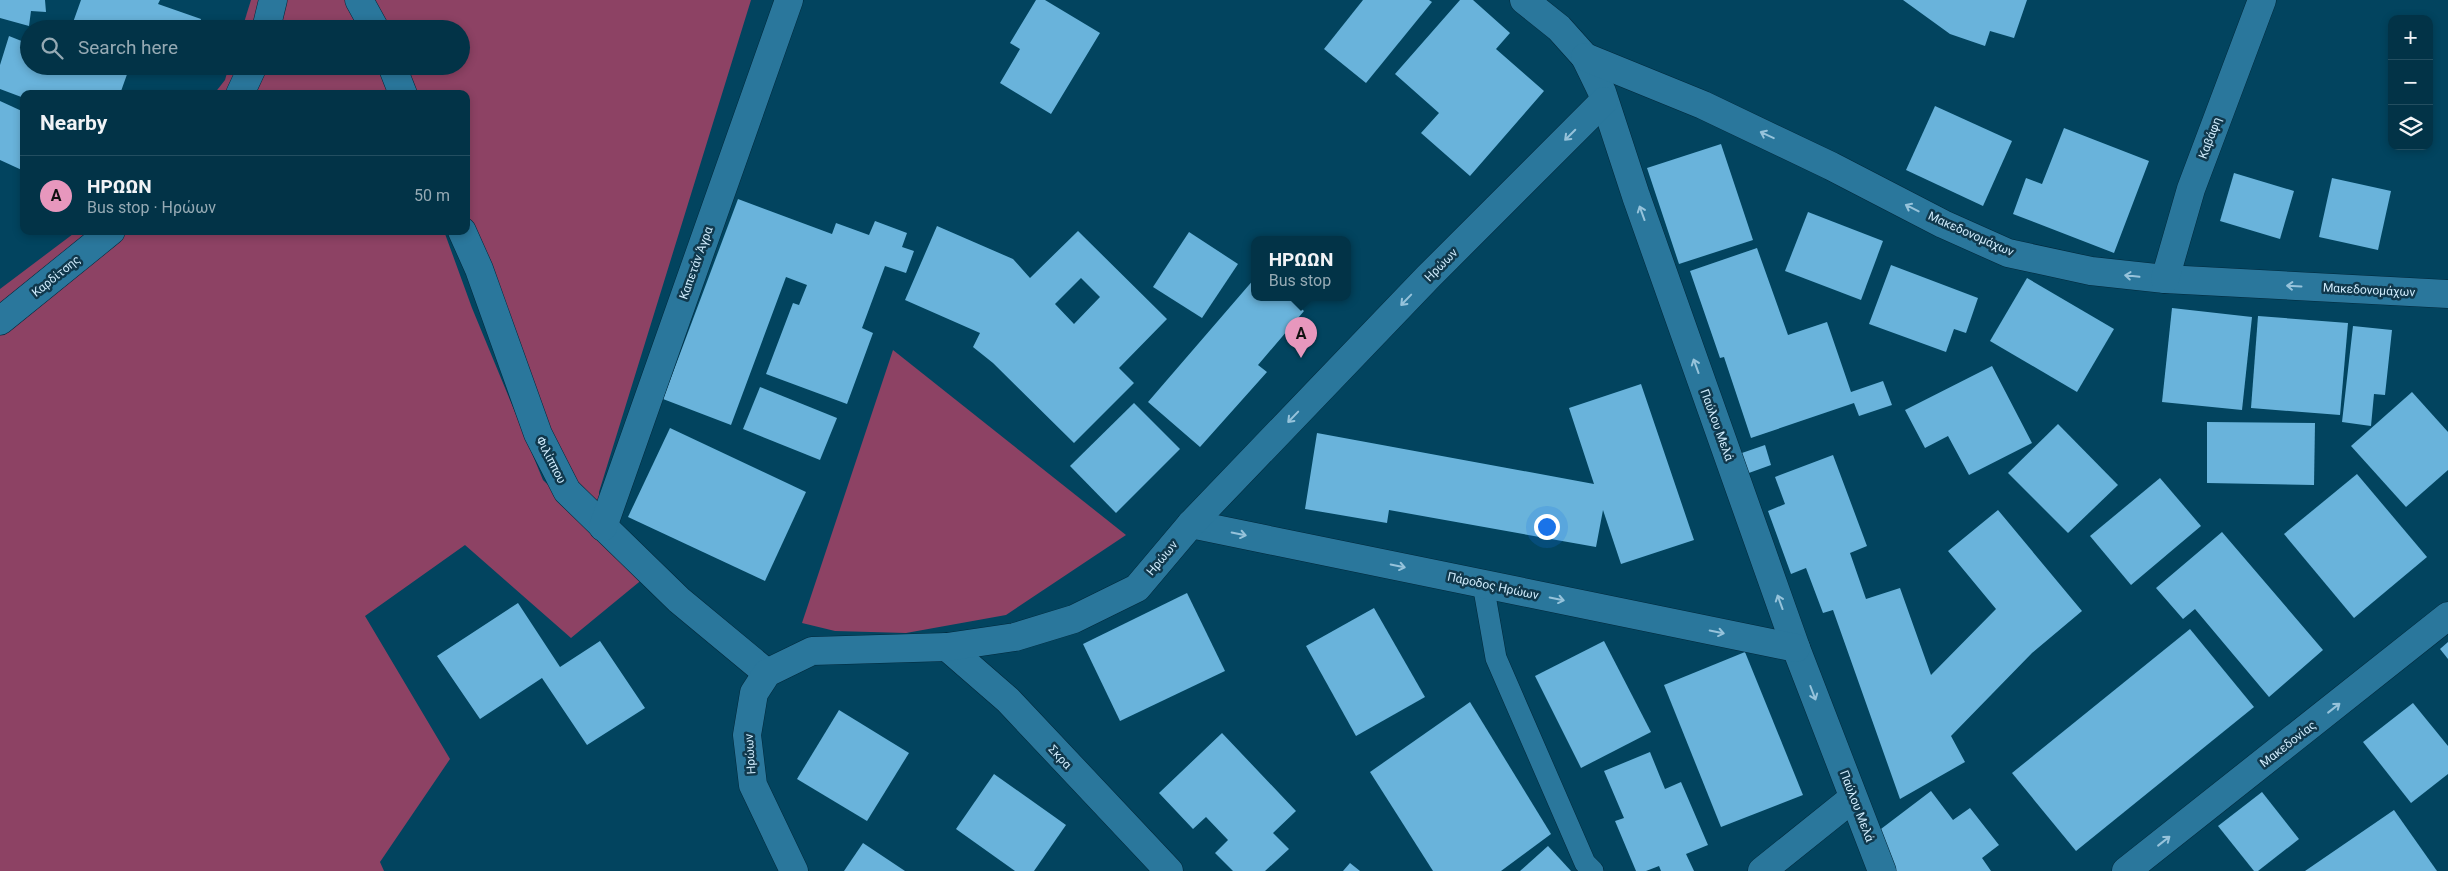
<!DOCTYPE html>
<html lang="en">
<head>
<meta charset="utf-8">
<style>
	body { margin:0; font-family:Roboto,sans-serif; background:#103f52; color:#f1f3f6 }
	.controls { position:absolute; right:15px; top:15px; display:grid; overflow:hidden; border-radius:10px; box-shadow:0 2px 8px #0003 }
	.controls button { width:45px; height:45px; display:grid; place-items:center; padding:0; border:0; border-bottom:1px solid #234e60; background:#023347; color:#f1f3f6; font:25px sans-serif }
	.you { position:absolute; left:1546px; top:526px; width:18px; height:18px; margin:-12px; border:4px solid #fff; border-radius:50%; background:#1a73e8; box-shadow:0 0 0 8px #1a73e833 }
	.badge { display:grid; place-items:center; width:32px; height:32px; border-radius:50%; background:#e797bd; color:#111; font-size:16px; font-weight:700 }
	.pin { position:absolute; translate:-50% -41px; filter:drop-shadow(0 1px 2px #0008) }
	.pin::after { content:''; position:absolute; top:26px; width:18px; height:15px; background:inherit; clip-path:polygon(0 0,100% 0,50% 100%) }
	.popup { position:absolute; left:1251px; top:236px; width:100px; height:65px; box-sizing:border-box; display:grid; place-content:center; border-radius:10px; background:#023347; filter:drop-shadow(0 1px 4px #0005); font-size:16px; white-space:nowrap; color:#96aab4 }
	.popup b { font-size:19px; color:#f1f3f6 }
	.popup::after { content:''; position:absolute; left:50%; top:100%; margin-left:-10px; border:10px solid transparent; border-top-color:#023347 }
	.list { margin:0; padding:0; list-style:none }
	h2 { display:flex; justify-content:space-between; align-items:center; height:65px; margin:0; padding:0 20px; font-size:21px }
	h2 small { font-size:16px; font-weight:400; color:#96aab4 }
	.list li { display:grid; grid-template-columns:32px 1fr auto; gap:15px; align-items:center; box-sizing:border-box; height:80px; padding:0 20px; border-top:1px solid #234e60 }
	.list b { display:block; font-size:19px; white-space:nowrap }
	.list p { margin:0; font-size:16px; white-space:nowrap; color:#96aab4 }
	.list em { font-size:16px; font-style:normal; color:#96aab4 }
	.icon { flex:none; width:28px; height:28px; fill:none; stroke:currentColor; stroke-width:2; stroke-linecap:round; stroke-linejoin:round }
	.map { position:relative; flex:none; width:2448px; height:871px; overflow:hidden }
	.search { position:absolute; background:#023347; box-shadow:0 2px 8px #0003; left:20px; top:20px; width:450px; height:55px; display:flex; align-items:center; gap:12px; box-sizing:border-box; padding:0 18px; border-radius:28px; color:#96aab4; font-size:19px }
	.panel { position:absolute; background:#023347; box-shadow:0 2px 8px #0003; left:20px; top:90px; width:450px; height:145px; border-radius:10px }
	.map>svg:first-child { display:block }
	.green { fill:#8d4264 }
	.building { fill:#69b3db; fill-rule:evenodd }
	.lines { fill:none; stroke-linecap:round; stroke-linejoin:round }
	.lane-casing { stroke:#00293c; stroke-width:22 }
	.street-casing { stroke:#00293c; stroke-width:29 }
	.lane { stroke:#2a779c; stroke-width:21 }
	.street { stroke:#2a779c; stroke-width:28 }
	.oneway { stroke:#96c3db }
	.labels { text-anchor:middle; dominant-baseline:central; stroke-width:5; stroke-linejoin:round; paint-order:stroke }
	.street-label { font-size:12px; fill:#d0ecfd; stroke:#10384c }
</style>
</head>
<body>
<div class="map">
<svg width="2448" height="871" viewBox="0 0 2448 871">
	<rect width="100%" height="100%" fill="#02445f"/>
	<!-- green -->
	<g class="green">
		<polygon points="251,0 360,0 370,29 242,29"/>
		<polygon points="371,0 751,0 599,492 603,527 522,424 495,355 469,266 466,231 466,94 404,94 396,66 461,66 461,29 383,29"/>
		<polygon points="229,66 384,66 394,94 214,94 225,80"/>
		<polygon points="77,231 444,231 472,308 543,480 644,578 571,638 465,545 365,616 450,759 380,862 384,871 0,871 0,289"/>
		<polygon points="893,350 1126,535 1006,615 906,633 835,631 802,623"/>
	</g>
	<!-- building -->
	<g class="building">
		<polygon points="0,0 45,0 46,12 31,11 29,26 0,18"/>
		<polygon points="81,0 160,0 158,4 201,19 198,29 74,29 71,28"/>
		<polygon points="1036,0 1045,0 1100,33 1051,114 1000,83 1020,49 1010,43"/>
		<polygon points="1363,0 1429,0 1432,2 1366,83 1324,49"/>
		<polygon points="1460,0 1473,0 1510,33 1496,49 1544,91 1470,176 1421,133 1439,113 1395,74"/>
		<polygon points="1903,0 2027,0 2014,38 1990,31 1985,46 1950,34"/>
		<polygon points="9,36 29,44 29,66 130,66 120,94 24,94 24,98 0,89 0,65"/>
		<polygon points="0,101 24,112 24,171 0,160"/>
		<polygon points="1935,106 2012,141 1983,206 1906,170"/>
		<polygon points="2064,128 2149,161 2114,253 2013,214 2026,178 2042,184"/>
		<polygon points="1721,144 1753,240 1679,264 1647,168"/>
		<polygon points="2234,173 2294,191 2280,239 2220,221"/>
		<polygon points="2332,178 2391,191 2378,250 2319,237"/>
		<polygon points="738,199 832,234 836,223 869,235 875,221 907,233 902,247 914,251 906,273 885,266 862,328 873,333 847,404 766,374 793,303 799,305 807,285 786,277 731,425 663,399"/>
		<polygon points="1808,212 1883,241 1861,300 1785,271"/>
		<path d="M937,226L1013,259L1030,278L1078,231L1167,319L1119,368L1134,383L1074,443L993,363L973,347L980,333L905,300ZM1081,278L1100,297L1074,324L1055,304Z"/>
		<polygon points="1189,232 1238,264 1202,318 1153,287"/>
		<polygon points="1757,248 1788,335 1827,322 1851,392 1883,381 1892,405 1859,416 1854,403 1751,438 1724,357 1720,358 1690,271"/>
		<polygon points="1891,265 1978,298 1966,333 1954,329 1946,352 1869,324"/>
		<polygon points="1255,278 1255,297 1288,297 1304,311 1258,365 1267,372 1200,447 1148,402"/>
		<polygon points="2027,278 2114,329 2077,392 1990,341"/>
		<polygon points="2172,308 2252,317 2242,410 2162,402"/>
		<polygon points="2258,316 2348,323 2340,415 2251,408"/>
		<polygon points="2353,326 2392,330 2385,395 2374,394 2371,426 2342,422"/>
		<polygon points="1992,366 2032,443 1969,475 1948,436 1925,448 1905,410"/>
		<polygon points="1641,384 1694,540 1621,564 1603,510 1596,547 1389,510 1387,523 1305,509 1317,433 1594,484 1569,408"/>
		<polygon points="760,387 837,418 820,460 743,429"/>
		<polygon points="2412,392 2448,432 2448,470 2406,507 2351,446"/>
		<polygon points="1134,403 1180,449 1116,513 1070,466"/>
		<polygon points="2207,422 2315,423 2314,485 2207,483"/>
		<polygon points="2058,424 2118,485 2068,533 2008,473"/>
		<polygon points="670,428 806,492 765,581 628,517"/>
		<polygon points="1765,445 1771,465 1746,474 1739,454"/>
		<polygon points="1833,455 1867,546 1850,553 1866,599 1900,588 1931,675 1996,609 1948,551 1998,510 2082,611 2032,653 1951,736 1965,762 1900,799 1833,610 1823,613 1806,568 1791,574 1768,511 1785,504 1775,477"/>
		<polygon points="2357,474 2427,557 2354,618 2284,534"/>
		<polygon points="2160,478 2201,526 2131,585 2090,536"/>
		<polygon points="2222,532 2323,650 2269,697 2195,609 2183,619 2156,588"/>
		<polygon points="1187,593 1225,671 1120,721 1083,644"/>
		<polygon points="518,603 560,667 600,641 645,708 587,745 542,678 480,719 437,656"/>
		<polygon points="1374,608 1425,697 1356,736 1306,646"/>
		<polygon points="2190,629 2254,707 2076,851 2012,773"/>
		<polygon points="1604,641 1651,732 1581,768 1535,676"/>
		<polygon points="2448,642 2448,659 2440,649"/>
		<polygon points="1745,652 1803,795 1721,827 1664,685"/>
		<polygon points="1470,702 1551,834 1501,871 1433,871 1370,772"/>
		<polygon points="2413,703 2448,746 2448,774 2411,803 2363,742"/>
		<polygon points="839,710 909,753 867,821 797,779"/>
		<polygon points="1222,733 1296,811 1273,833 1289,849 1265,871 1233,871 1215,853 1228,840 1206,817 1193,829 1159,793"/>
		<polygon points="1650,752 1665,789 1681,782 1708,845 1686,854 1694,871 1661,871 1659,866 1646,871 1636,871 1615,821 1624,818 1604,771"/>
		<polygon points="994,774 1066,825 1034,871 1015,871 956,829"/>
		<polygon points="1931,791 1953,820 1970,808 1999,845 1982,858 1991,871 1896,871 1877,832"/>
		<polygon points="2262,792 2299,839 2258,871 2254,871 2218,826"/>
		<polygon points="2394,810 2437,871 2305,871"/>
		<polygon points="863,843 905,871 844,871"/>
		<polygon points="1548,846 1571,871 1520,871"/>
		<polygon points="1350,863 1360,871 1343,871"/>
	</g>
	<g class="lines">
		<!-- lane casing -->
		<g class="lane-casing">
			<polyline id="lane" points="1483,584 1496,658 1585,863 1593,871"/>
		</g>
		<!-- street casing -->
		<g class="street-casing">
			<g id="street">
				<polyline points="359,0 375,29"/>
				<polyline points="1524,0 1559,28 1585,57 1602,92 1636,196 1796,648 1882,871"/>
				<polyline points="266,29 273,0"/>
				<polyline points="1585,57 1703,105 1831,166 1943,224 2008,253 2091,271 2165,279 2448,294"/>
				<polyline points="392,66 403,94"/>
				<polyline points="240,94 253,66"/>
				<polyline points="462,231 479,269 538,434 567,491 679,600 767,673"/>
				<polyline points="2165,279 2191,189 2262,0"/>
				<polyline points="0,321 111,231"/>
				<polyline points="1191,524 1796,648"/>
				<polyline points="603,527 789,0"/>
				<polyline points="947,647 1008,700 1169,871"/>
				<polyline points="794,871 753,785 747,735 754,693 767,673 812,651 947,647 1015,637 1074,619 1137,588 1191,524 1428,277 1604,101"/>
				<polyline points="1762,871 1853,798"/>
				<polyline points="2126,871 2448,616"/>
			</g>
		</g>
		<!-- lane -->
		<use href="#lane" class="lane"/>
		<!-- street -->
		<use href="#street" class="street"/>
	</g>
	<!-- one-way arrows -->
	<defs><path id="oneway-shaft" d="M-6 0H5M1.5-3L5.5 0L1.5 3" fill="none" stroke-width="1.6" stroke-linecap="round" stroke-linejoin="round" transform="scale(1.25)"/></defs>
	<g class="oneway">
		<use href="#oneway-shaft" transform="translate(1570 135) rotate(135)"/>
		<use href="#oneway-shaft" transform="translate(1767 135) rotate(-155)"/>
		<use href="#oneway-shaft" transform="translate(1912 208) rotate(-153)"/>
		<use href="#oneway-shaft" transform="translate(1642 213) rotate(-110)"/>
		<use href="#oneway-shaft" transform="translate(2132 276) rotate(-174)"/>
		<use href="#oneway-shaft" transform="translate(2294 286) rotate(-177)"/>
		<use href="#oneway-shaft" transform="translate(1406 300) rotate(134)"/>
		<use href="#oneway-shaft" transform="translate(1696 366) rotate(-110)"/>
		<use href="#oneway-shaft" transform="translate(1293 417) rotate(134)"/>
		<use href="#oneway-shaft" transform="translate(1239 534) rotate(12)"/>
		<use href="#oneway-shaft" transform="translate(1398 566) rotate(12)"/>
		<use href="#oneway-shaft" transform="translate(1557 599) rotate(12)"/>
		<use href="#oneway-shaft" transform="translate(1780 602) rotate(-110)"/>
		<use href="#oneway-shaft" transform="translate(1717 632) rotate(12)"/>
		<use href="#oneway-shaft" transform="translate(1813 693) rotate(69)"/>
		<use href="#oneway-shaft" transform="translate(2334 708) rotate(-38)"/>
		<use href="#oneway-shaft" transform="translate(2164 841) rotate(-38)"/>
	</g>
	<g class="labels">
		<!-- street labels -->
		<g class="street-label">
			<text transform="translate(2210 138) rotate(-69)">Καβάφη</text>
			<text transform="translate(1971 234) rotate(24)">Μακεδονομάχων</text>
			<text transform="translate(696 263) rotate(-70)">Καπετάν Άγρα</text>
			<text transform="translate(1441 265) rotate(-45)">Ηρώων</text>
			<text transform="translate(56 276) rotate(-39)">Καρδίτσης</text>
			<text transform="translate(2369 290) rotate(3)">Μακεδονομάχων</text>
			<text transform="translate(1717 425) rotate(70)">Παύλου Μελά</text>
			<text transform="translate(551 460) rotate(63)">Φιλίππου</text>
			<text transform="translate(1162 558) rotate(-50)">Ηρώων</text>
			<text transform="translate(1493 586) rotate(12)">Πάροδος Ηρώων</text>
			<text transform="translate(2288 744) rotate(-38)">Μακεδονίας</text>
			<text transform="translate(750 754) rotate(-94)">Ηρώων</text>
			<text transform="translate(1060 757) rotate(47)">Σκρα</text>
			<text transform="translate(1857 806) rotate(69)">Παύλου Μελά</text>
		</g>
	</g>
</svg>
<div class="controls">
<button>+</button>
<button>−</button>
<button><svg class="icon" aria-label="layers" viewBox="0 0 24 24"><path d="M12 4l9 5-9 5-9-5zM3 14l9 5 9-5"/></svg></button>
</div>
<div class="you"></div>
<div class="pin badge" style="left:1301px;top:358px">A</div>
<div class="popup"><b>ΗΡΩΩΝ</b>Bus stop</div>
<div class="search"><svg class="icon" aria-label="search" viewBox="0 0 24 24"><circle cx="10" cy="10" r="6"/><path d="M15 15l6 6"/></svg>Search here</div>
<section class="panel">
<h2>Nearby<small></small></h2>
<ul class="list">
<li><span class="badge">A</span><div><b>ΗΡΩΩΝ</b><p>Bus stop · Ηρώων</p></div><em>50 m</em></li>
</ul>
</section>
</div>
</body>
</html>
